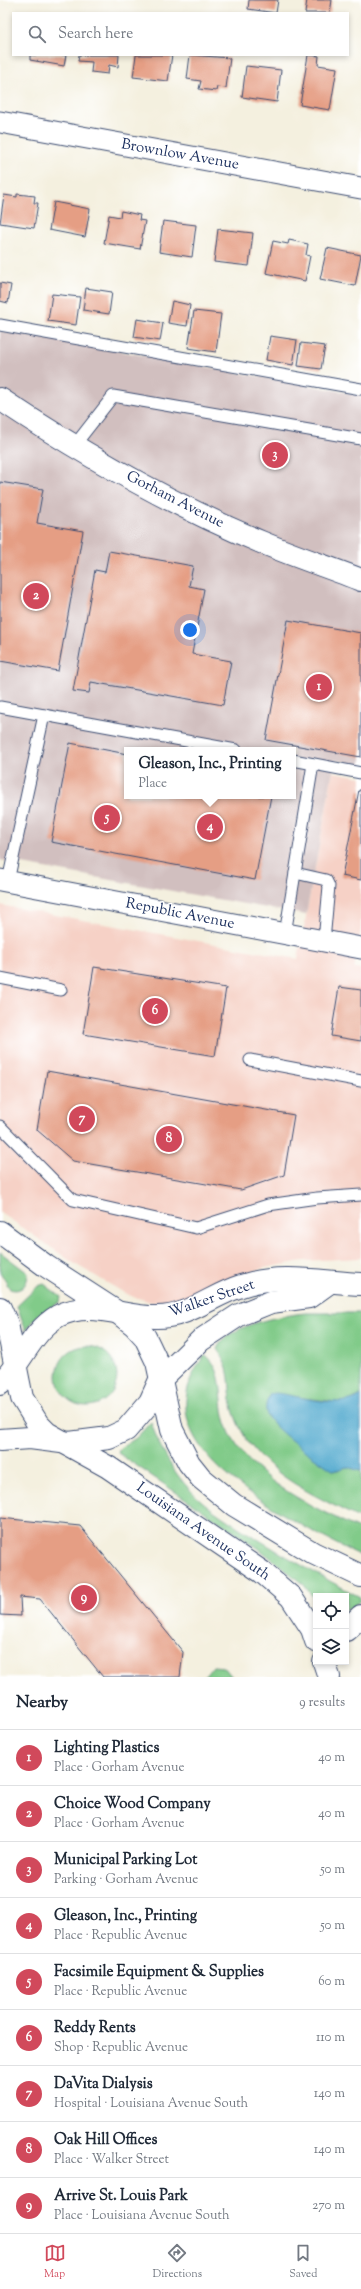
<!DOCTYPE html>
<html lang="en">
<head>
<meta charset="utf-8">
<style>
	body { margin:0; font-family:"Sorts Mill Goudy",serif; background:#f2f2f3; color:#1f2937 }
	.controls { position:absolute; right:12px; bottom:12px; display:grid; overflow:hidden; border-radius:0px; box-shadow:0 2px 6px #0003 }
	.controls button { width:36px; height:36px; display:grid; place-items:center; padding:0; border:0; border-bottom:1px solid #e0e1e3; background:#fff; color:#1f2937; font:20px sans-serif }
	.you { position:absolute; left:190px; top:630px; width:14px; height:14px; margin:-10px; border:3px solid #fff; border-radius:50%; background:#1a73e8; box-shadow:0 0 0 6px #1a73e833 }
	.badge { display:grid; place-items:center; width:26px; height:26px; border-radius:50%; background:#d1495b; color:#fff; font-size:13px; font-weight:700 }
	.pin { position:absolute; translate:-50% -50%; border:2px solid #fff; box-shadow:0 1px 4px #0006 }
	.popup { position:absolute; left:124px; top:747px; width:172px; height:52px; box-sizing:border-box; display:grid; place-content:center; border-radius:0px; background:#fff; filter:drop-shadow(0 1px 3px #0005); font-size:13px; white-space:nowrap; color:#747a83 }
	.popup b { font-size:15px; color:#1f2937 }
	.popup::after { content:''; position:absolute; left:50%; top:100%; margin-left:-8px; border:8px solid transparent; border-top-color:#fff }
	.list { margin:0; padding:0; list-style:none }
	h2 { display:flex; justify-content:space-between; align-items:center; height:52px; margin:0; padding:0 16px; font-size:17px }
	h2 small { font-size:13px; font-weight:400; color:#747a83 }
	.list li { display:grid; grid-template-columns:26px 1fr auto; gap:12px; align-items:center; box-sizing:border-box; height:56px; padding:0 16px; border-top:1px solid #e0e1e3 }
	.list b { display:block; font-size:15px; white-space:nowrap }
	.list p { margin:0; font-size:13px; white-space:nowrap; color:#747a83 }
	.list em { font-size:13px; font-style:normal; color:#747a83 }
	.icon { flex:none; width:22px; height:22px; fill:none; stroke:currentColor; stroke-width:2; stroke-linecap:round; stroke-linejoin:round }
	.map { position:relative; flex:none; width:361px; height:1677px; overflow:hidden }
	.search { position:absolute; background:#fff; box-shadow:0 2px 6px #0003; left:12px; right:12px; top:12px; height:44px; display:flex; align-items:center; gap:10px; box-sizing:border-box; padding:0 14px; border-radius:0px; color:#747a83; font-size:15px }
	.sheet { height:556px; background:#fff }
	nav { display:flex; justify-content:space-around; align-items:center; box-sizing:border-box; height:56px; border-top:1px solid #e0e1e3; background:#fff; font-size:11px; color:#747a83 }
	nav a { display:grid; justify-items:center; gap:2px }
	nav .on { color:#d1495b }
	.map>svg:first-child { display:block }
	.built { fill:#f6d1c6 }
	.industrial { fill:#d1bfbf; fill-rule:evenodd }
	.green { fill:#81cb89; stroke:#4e7d74 }
	.water { fill:#50a8cd; stroke:#366c96 }
	.building { fill:#e59e84 }
	.lines { fill:none; stroke-linecap:round; stroke-linejoin:round }
	.lane-casing { stroke:#3c4c71; stroke-width:13 }
	.street-casing { stroke:#3c4c71; stroke-width:23 }
	.secondary-casing { stroke:#3c4c71; stroke-width:24 }
	.lane { stroke:#fff; stroke-width:11 }
	.street { stroke:#fff; stroke-width:21 }
	.secondary { stroke:#fff; stroke-width:22 }
	.labels { text-anchor:middle; dominant-baseline:central; stroke-width:3; stroke-linejoin:round; paint-order:stroke }
	.street-label { font-size:15px; fill:#1b2f5e; stroke:#fff }
</style>
</head>
<body>
<div class="map">
<svg width="361" height="1677" viewBox="0 0 361 1677">
	<rect width="100%" height="100%" fill="#fff"/>
	<filter id="ink" filterUnits="userSpaceOnUse"><feTurbulence type="fractalNoise" baseFrequency=".025" numOctaves="2"/><feDisplacementMap in="SourceGraphic" scale="8" xChannelSelector="R" yChannelSelector="G"/><feConvolveMatrix kernelMatrix="1 2 1 2 8 2 1 2 1" color-interpolation-filters="sRGB"/></filter>
	<filter id="wash" filterUnits="userSpaceOnUse"><feTurbulence type="fractalNoise" baseFrequency=".012" numOctaves="4" result="noise"/><feDisplacementMap in="SourceGraphic" scale="16" xChannelSelector="R" yChannelSelector="G"/><feGaussianBlur stdDeviation="0.9" result="paint"/><feColorMatrix in="noise" values="0 0 0 0 0 0 0 0 0 0 0 0 0 0 0 0 0 1.4 0 .05"/><feComposite in="paint" operator="in"/></filter>
	<g filter="url(#wash)">
		<rect width="100%" height="100%" fill="#f4f0df"/>
		<!-- built -->
		<polygon class="built" points="333,772 361,777 361,929 354,968 361,969 361,1258 302,1261 264,1268 245,1274 191,1299 172,1304 151,1302 128,1295 75,1264 0,1212 0,905 298,959"/>
		<!-- industrial -->
		<path class="industrial" d="M0,331L37,336L361,395V765L335,760L306,915L0,860ZM127,750H293V796H127Z"/>
		<!-- green -->
		<g class="green">
			<path d="M0,1252L28,1273C28,1283 22,1293 10,1289L0,1272Z"/>
			<polygon points="44,1284 61,1297 60,1302 37,1316 26,1331 17,1306 38,1286"/>
			<path d="M306,1313H361V1395L345,1403L270,1394L266,1405L334,1471L347,1467L361,1471V1519C312,1494 252,1470 234,1413C226,1388 235,1374 217,1349C226,1325 283,1315 306,1313Z"/>
			<circle cx="87" cy="1376" r="30"/>
			<path d="M204,1356L208,1357C225,1373 219,1402 226,1423C242,1476 315,1508 361,1530V1556C331,1542 302,1526 273,1508C220,1474 153,1425 204,1356Z"/>
			<path d="M151,1422C158,1444 169,1465 184,1483C201,1504 224,1518 246,1532C283,1555 321,1577 360,1597V1601L346,1611V1596H316V1601L304,1585L258,1548L118,1453L119,1449L136,1438Z"/>
			<polygon points="213,1666 224,1667 232,1677 204,1677"/>
		</g>
		<!-- water -->
		<path class="water" d="M276,1393C300,1396 342,1410 361,1395V1471L347,1467L334,1471C319,1461 274,1431 267,1415C264,1407 267,1401 270,1394Z"/>
		<g id="blocks">
			<!-- building -->
			<g class="building">
				<polygon points="249,0 278,0 276,13 248,9"/>
				<polygon points="307,0 332,0 330,13 305,13"/>
				<polygon points="30,55 66,55 64,66 30,60"/>
				<polygon points="79,55 119,55 118,67 109,65 108,74 91,72 92,62 78,61"/>
				<polygon points="136,55 172,55 168,81 133,77"/>
				<polygon points="190,55 230,58 226,88 217,87 216,91 199,89 201,81 187,79"/>
				<polygon points="308,55 319,56 318,65 337,68 330,110 300,105"/>
				<polygon points="246,66 281,70 277,102 242,97"/>
				<polygon points="17,194 35,196 34,203 38,203 34,228 0,223 4,195 17,197"/>
				<polygon points="54,202 90,209 85,237 49,230"/>
				<polygon points="121,211 140,215 139,220 145,221 140,249 104,243 109,215 120,217"/>
				<polygon points="163,221 196,225 192,257 159,252"/>
				<polygon points="218,229 253,233 249,266 214,262"/>
				<polygon points="289,240 308,244 306,255 310,256 305,281 266,273 273,241 288,244"/>
				<polygon points="327,248 361,255 355,286 320,279"/>
				<polygon points="0,283 11,285 8,303 0,301"/>
				<polygon points="86,288 112,292 109,314 83,310"/>
				<polygon points="52,294 80,297 76,325 48,321"/>
				<polygon points="172,301 190,305 187,326 168,323"/>
				<polygon points="194,311 221,314 216,352 188,348"/>
				<polygon points="137,319 163,323 160,341 134,337"/>
				<polygon points="270,336 297,340 293,365 266,360"/>
				<polygon points="301,343 325,346 321,369 298,366"/>
				<polygon points="0,482 43,489 37,523 83,531 58,671 0,661"/>
				<polygon points="109,551 193,566 189,586 204,589 192,654 231,661 223,705 91,682 89,693 73,691 95,570 105,572"/>
				<polygon points="288,620 361,633 361,757 266,740"/>
				<polygon points="70,743 127,754 127,796 271,796 255,880 51,842"/>
				<polygon points="359,790 361,790 361,880 342,876"/>
				<polygon points="94,967 226,988 215,1056 83,1034"/>
				<polygon points="339,987 361,990 361,1041 331,1036"/>
				<polygon points="47,1071 294,1115 284,1175 241,1190 73,1161 37,1130"/>
				<polygon points="0,1518 80,1526 183,1652 180,1677 103,1677 40,1599 20,1597 21,1616 0,1615"/>
			</g>
		</g>
	</g>
	<g filter="url(#ink)">
		<use href="#blocks" fill-opacity="0" stroke="#3c4c71" stroke-width="1"/>
		<g class="lines">
			<!-- lane casing -->
			<g class="lane-casing">
				<g id="lane">
					<polyline points="0,325 361,389"/>
					<polyline points="74,446 113,396 361,439"/>
					<polyline points="0,707 236,750"/>
					<polyline points="293,760 361,773"/>
					<polyline points="295,873 326,880 329,886 324,941"/>
					<polyline points="8,881 44,715"/>
					<polyline points="285,934 313,764"/>
					<polyline points="0,978 61,990"/>
					<polyline points="250,1060 361,1081"/>
					<polyline points="0,1126 73,1200 196,1228 268,1205 317,1198 361,1195"/>
				</g>
			</g>
			<!-- street casing -->
			<g class="street-casing">
				<g id="street">
					<polyline points="0,122 361,188"/>
					<polyline points="0,880 361,948"/>
				</g>
			</g>
			<!-- secondary casing -->
			<g class="secondary-casing">
				<g id="secondary">
					<path d="M0,399C83,454 170,504 261,542C294,556 328,567 361,580"/>
					<polyline points="0,1232 46,1266 117,1312 134,1325 145,1337 157,1362 172,1430 189,1463 201,1478 234,1505 313,1553 361,1576"/>
					<polyline points="0,1308 7,1324 22,1398 38,1424 47,1433 108,1467 262,1572 291,1597 312,1629 316,1641"/>
					<path d="M0,1384C22,1363 31,1332 58,1316C90,1299 124,1318 157,1317C189,1317 212,1295 241,1286C280,1273 321,1282 361,1284"/>
					<polyline points="0,1440 30,1438 69,1443 109,1438 126,1430 150,1402 160,1380 201,1340 239,1315 271,1302 309,1297 330,1282"/>
					<polyline points="346,1630 361,1616"/>
					<polyline points="324,1662 329,1677"/>
				</g>
			</g>
			<!-- lane -->
			<use href="#lane" class="lane"/>
			<!-- street -->
			<use href="#street" class="street"/>
			<!-- secondary -->
			<use href="#secondary" class="secondary"/>
		</g>
	</g>
	<g class="labels">
		<!-- street labels -->
		<g class="street-label">
			<text transform="translate(180 155) rotate(10)">Brownlow Avenue</text>
			<text transform="translate(175 500) rotate(27)">Gorham Avenue</text>
			<text transform="translate(180 914) rotate(11)">Republic Avenue</text>
			<text transform="translate(212 1299) rotate(-19)">Walker Street</text>
			<text transform="translate(203 1532) rotate(35)">Louisiana Avenue South</text>
		</g>
	</g>
</svg>
<div class="controls">
<button><svg class="icon" aria-label="locate" viewBox="0 0 24 24"><circle cx="12" cy="12" r="6"/><path d="M12 2v4M12 18v4M2 12h4M18 12h4"/></svg></button>
<button><svg class="icon" aria-label="layers" viewBox="0 0 24 24"><path d="M12 4l9 5-9 5-9-5zM3 14l9 5 9-5"/></svg></button>
</div>
<div class="you"></div>
<div class="pin badge" style="left:319px;top:687px">1</div>
<div class="pin badge" style="left:36px;top:596px">2</div>
<div class="pin badge" style="left:275px;top:455px">3</div>
<div class="pin badge" style="left:210px;top:827px">4</div>
<div class="popup"><b>Gleason, Inc., Printing</b>Place</div>
<div class="pin badge" style="left:107px;top:818px">5</div>
<div class="pin badge" style="left:155px;top:1011px">6</div>
<div class="pin badge" style="left:82px;top:1119px">7</div>
<div class="pin badge" style="left:169px;top:1139px">8</div>
<div class="pin badge" style="left:84px;top:1598px">9</div>
<div class="search"><svg class="icon" aria-label="search" viewBox="0 0 24 24"><circle cx="10" cy="10" r="6"/><path d="M15 15l6 6"/></svg>Search here</div>
</div>
<section class="sheet">
<h2>Nearby<small>9 results</small></h2>
<ul class="list">
<li><span class="badge">1</span><div><b>Lighting Plastics</b><p>Place · Gorham Avenue</p></div><em>40 m</em></li>
<li><span class="badge">2</span><div><b>Choice Wood Company</b><p>Place · Gorham Avenue</p></div><em>40 m</em></li>
<li><span class="badge">3</span><div><b>Municipal Parking Lot</b><p>Parking · Gorham Avenue</p></div><em>50 m</em></li>
<li><span class="badge">4</span><div><b>Gleason, Inc., Printing</b><p>Place · Republic Avenue</p></div><em>50 m</em></li>
<li><span class="badge">5</span><div><b>Facsimile Equipment &amp; Supplies</b><p>Place · Republic Avenue</p></div><em>60 m</em></li>
<li><span class="badge">6</span><div><b>Reddy Rents</b><p>Shop · Republic Avenue</p></div><em>110 m</em></li>
<li><span class="badge">7</span><div><b>DaVita Dialysis</b><p>Hospital · Louisiana Avenue South</p></div><em>140 m</em></li>
<li><span class="badge">8</span><div><b>Oak Hill Offices</b><p>Place · Walker Street</p></div><em>140 m</em></li>
<li><span class="badge">9</span><div><b>Arrive St. Louis Park</b><p>Place · Louisiana Avenue South</p></div><em>270 m</em></li>
</ul>
</section>
<nav>
<a class="on"><svg class="icon" aria-label="map" viewBox="0 0 24 24"><path d="M3 6l6-2 6 2 6-2v14l-6 2-6-2-6 2zM9 4v14M15 6v14"/></svg>Map</a>
<a><svg class="icon" aria-label="directions" viewBox="0 0 24 24"><path d="M12 3l9 9-9 9-9-9zM9 14v-3h6M13 9l2 2-2 2"/></svg>Directions</a>
<a><svg class="icon" aria-label="saved" viewBox="0 0 24 24"><path d="M7 4h10v16l-5-4-5 4z"/></svg>Saved</a>
</nav>
</body>
</html>
